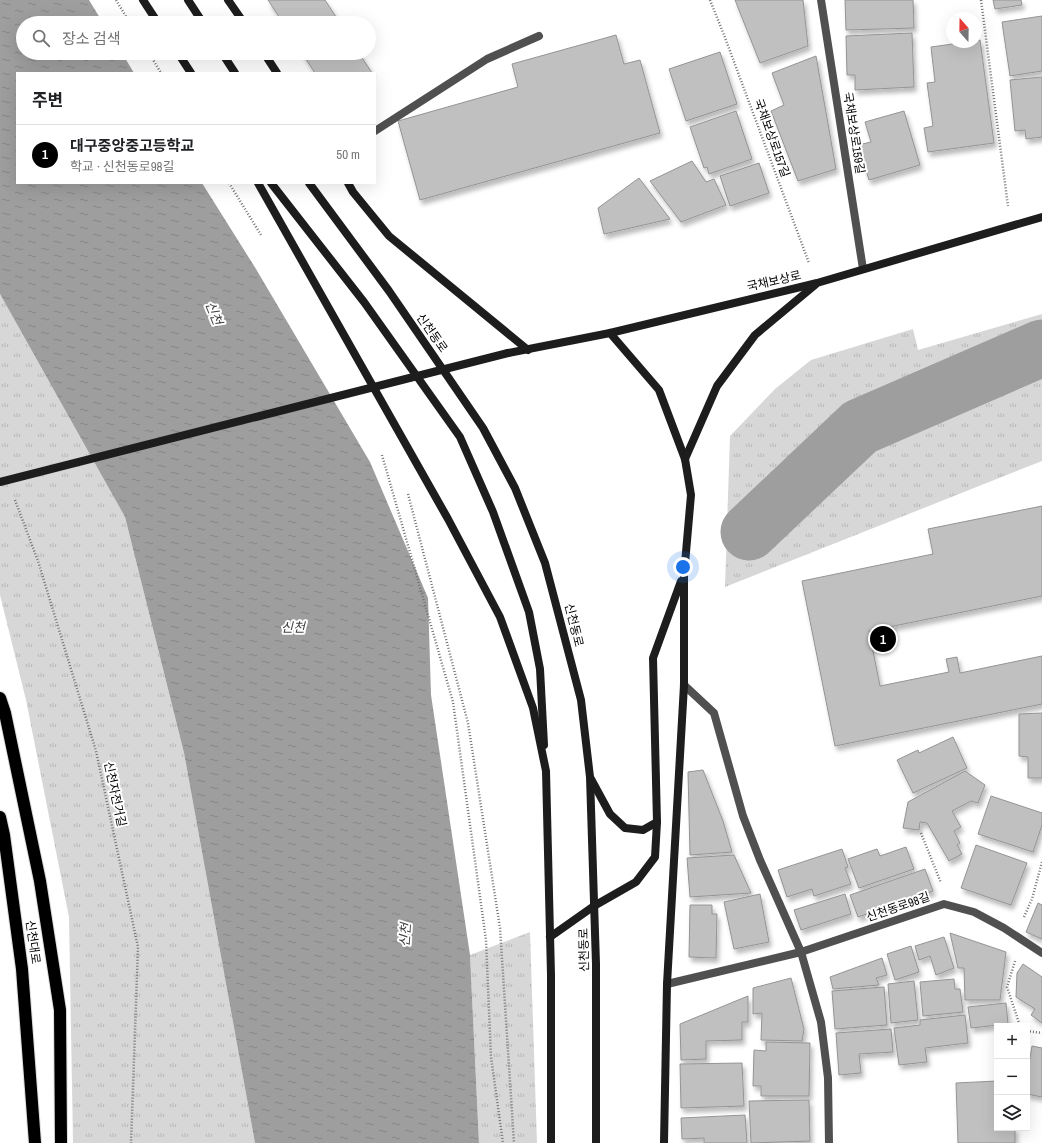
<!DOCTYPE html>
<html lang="ko">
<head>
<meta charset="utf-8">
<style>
	body { margin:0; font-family:"Archivo Narrow","Noto Sans KR",sans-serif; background:#f2f2f2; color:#202124 }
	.controls { position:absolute; right:12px; bottom:12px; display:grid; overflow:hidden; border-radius:0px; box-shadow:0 4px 16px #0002 }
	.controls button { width:36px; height:36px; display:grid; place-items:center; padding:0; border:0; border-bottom:1px solid #e0e0e0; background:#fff; color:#202124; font:20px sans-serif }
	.compass { position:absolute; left:946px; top:12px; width:36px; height:36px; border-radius:50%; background:#fff; box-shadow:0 4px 16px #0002; rotate:340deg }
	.you { position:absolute; left:683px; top:567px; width:14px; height:14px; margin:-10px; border:3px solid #fff; border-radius:50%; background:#1a73e8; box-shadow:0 0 0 6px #1a73e833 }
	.badge { display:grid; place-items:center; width:26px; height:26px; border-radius:50%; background:#000; color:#fff; font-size:13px; font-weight:700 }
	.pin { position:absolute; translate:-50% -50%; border:2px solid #fff; box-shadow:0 1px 4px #0006 }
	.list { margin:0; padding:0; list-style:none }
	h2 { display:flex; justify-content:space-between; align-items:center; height:52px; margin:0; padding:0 16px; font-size:17px }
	h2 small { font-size:13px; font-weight:400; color:#757577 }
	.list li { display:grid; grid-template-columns:26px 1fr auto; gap:12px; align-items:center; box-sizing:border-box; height:60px; padding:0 16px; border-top:1px solid #e0e0e0 }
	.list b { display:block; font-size:15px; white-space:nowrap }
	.list p { margin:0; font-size:13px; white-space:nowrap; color:#757577 }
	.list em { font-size:13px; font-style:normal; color:#757577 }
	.icon { flex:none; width:22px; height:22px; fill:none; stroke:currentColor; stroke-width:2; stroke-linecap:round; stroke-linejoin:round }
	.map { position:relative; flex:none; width:1042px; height:1143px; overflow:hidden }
	.search { position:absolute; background:#fff; box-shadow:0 4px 16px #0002; left:16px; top:16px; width:360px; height:44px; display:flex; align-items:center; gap:10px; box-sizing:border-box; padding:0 14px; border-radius:22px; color:#757577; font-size:15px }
	.panel { position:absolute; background:#fff; box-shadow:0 4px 16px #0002; left:16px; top:72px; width:360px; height:112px; border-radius:0px }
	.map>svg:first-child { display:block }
	.grass { fill:url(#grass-tufts) }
	.water { fill:url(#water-ripples) }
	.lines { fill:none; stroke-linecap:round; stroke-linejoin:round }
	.river { stroke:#9e9e9e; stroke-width:57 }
	.building { fill:#c0c0c0; stroke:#949494; filter:url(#shadow) }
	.highway-casing { stroke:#dbdbdb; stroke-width:14 }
	.path { stroke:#727272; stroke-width:2.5; stroke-dasharray:1 2; stroke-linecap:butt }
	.lane { stroke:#505050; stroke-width:8 }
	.street { stroke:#505050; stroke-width:8 }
	.secondary { stroke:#1d1d1d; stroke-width:8 }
	.highway { stroke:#000; stroke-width:12 }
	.secondary-bridge { stroke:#1d1d1d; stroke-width:8 }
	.labels { text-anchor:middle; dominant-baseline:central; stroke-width:4; stroke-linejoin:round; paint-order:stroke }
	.street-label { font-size:12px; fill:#000; stroke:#fff }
	.water-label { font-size:13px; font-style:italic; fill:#3f3f3f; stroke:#fff }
</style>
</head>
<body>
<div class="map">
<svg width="1042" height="1143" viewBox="0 0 1042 1143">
	<defs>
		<pattern id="grass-tufts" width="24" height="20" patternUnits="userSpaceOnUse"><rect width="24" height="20" fill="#d7d7d7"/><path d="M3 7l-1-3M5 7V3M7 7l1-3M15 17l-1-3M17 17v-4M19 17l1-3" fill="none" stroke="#b7b7b7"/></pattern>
		<pattern id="water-ripples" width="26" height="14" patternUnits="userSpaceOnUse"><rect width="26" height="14" fill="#9e9e9e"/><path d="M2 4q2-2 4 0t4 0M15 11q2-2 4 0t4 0" fill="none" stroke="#868686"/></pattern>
		<filter id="shadow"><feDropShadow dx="2.5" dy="4.5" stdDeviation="2" flood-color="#0004"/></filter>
	</defs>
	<rect width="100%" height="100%" fill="#fff"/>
	<!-- grass -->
	<g class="grass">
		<polygon points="0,294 125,517 184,753 255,1143 73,1143 69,917 26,700 0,595"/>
		<polygon points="1042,314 1042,461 725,587 730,436 775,389 811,360 913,329 918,350"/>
		<polygon points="530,932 537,1143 479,1143 470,955"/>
	</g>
	<!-- water -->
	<polygon class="water" points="0,0 89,0 103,23 23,23 23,53 122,53 134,73 17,73 17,183 202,183 256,269 370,462 428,598 431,695 470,955 479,1143 255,1143 184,753 125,517 0,294"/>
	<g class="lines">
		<!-- river -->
		<polyline class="river" points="749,532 860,427 1042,348"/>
	</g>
	<!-- building -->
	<g class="building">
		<polygon points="268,0 325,0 340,23 283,23"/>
		<polygon points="735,0 803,0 808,46 760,63"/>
		<polygon points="845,0 913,0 914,28 846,30"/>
		<polygon points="993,0 1021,0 1022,5 995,9"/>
		<polygon points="1042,16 1042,71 1010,76 1002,22"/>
		<polygon points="912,33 914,87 855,90 855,75 847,75 846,36"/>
		<polygon points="616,35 624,64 640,60 660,133 420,200 398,121 518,87 512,64"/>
		<polygon points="980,40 994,143 928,152 924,128 933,126 927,83 935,82 931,47 967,42 976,42 976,41"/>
		<polygon points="720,52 737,104 686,121 669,69"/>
		<polygon points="302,53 359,53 372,73 315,73"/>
		<polygon points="816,56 836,169 798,181 771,111 784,105 772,73"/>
		<polygon points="1042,77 1042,137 1026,139 1025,130 1015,131 1010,80"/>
		<polygon points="736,111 752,159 709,174 707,167 704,168 690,127"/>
		<polygon points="904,111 920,165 869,180 858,145 871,142 865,122"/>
		<polygon points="692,161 706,182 714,179 726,205 681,222 650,181"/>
		<polygon points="759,163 769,193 730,206 720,176"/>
		<polygon points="639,178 670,219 604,234 598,208"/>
		<polygon points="1042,506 1042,596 869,631 880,686 949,672 946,659 957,657 960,673 1042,656 1042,704 835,746 802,581 933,554 928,529"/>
		<polygon points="1042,713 1042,778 1028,778 1028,757 1019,756 1019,714"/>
		<polygon points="953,737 967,768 913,793 897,760 918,750 919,753"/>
		<polygon points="703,770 723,821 732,852 690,855 688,772"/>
		<polygon points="965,771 985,785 978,803 971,801 952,811 961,827 954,831 960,843 957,845 962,854 949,861 927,823 920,822 919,830 903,828 908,802"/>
		<polygon points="991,796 1042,813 1042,825 1033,852 978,834"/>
		<polygon points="976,845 1027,863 1011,905 961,888"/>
		<polygon points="906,847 914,869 859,888 848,859 877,849 880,856"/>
		<polygon points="842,849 848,867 845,868 851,884 814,896 812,889 787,897 778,870"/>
		<polygon points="734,855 751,893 690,897 687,858"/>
		<polygon points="925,869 933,891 858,917 850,895"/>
		<polygon points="760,894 769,942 734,949 724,902"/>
		<polygon points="845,894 851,914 801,930 794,910"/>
		<polygon points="1038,903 1042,905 1042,939 1026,932"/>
		<polygon points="690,905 712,905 712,914 717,914 716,958 689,957"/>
		<polygon points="950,933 1006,952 1000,1000 965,1000 964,968 958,968"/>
		<polygon points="944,937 954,968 936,975 930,956 919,960 915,946"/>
		<polygon points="911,946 919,972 895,980 887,954"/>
		<polygon points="882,958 887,975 876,978 879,985 833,989 830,977"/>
		<polygon points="1023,964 1042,977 1042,1023 1031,1015 1035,1009 1016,997 1017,973"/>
		<polygon points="791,978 804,1029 802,1041 761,1040 762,1013 753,1014 753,988"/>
		<polygon points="954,979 955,989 960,989 963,1012 923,1016 920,982"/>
		<polygon points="914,981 918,1020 891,1023 888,984"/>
		<polygon points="884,987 887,1025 835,1029 832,991"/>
		<polygon points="748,996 748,1022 742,1022 742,1040 706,1041 706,1059 681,1060 680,1024"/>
		<polygon points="1006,1003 1008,1024 971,1028 968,1007"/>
		<polygon points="965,1015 968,1043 925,1048 927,1062 899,1065 894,1028 920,1025 920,1020"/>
		<polygon points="891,1029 893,1052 859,1054 861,1073 839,1075 836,1033"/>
		<polygon points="766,1042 810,1043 809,1096 761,1096 761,1086 753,1086 754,1050 766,1051"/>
		<polygon points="1032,1046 1042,1048 1042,1097 1027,1094 1027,1075"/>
		<polygon points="742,1063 744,1106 681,1108 680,1064"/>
		<polygon points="997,1081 997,1128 1015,1128 1015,1143 958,1143 956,1083"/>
		<polygon points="809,1100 810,1141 751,1143 749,1101"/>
		<polygon points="745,1115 747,1143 704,1143 704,1138 682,1139 681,1118"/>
	</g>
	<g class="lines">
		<!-- highway casing -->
		<g class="highway-casing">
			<g id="highway">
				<polyline points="0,698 5,713 40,881 60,1010 61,1143"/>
				<polyline points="0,817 4,835 22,969 35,1143"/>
			</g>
		</g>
		<!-- path -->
		<g class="path">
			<polyline points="116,0 130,23"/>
			<polyline points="710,0 724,35 809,263"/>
			<polyline points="981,0 1008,206"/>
			<polyline points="149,53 161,73"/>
			<polyline points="229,183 261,235"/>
			<polyline points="382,455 453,702 486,940 491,1057 503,1143"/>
			<polyline points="408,494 468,723 500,928 514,1143"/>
			<polyline points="15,500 38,561 96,751 138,947 131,1143"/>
			<polyline points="921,833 941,883"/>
			<polyline points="1024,917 1032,899 1042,862"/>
			<polyline points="1015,961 1007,987 1020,1026"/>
			<polyline points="1027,1031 1042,1033"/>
		</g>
		<!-- lane -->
		<g class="lane">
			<polyline points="375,131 487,59 539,36"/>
			<polyline points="684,685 714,713 743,816 760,860 801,952 821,1022 828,1078 829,1143"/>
		</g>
		<!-- street -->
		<g class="street">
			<polyline points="821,0 863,269"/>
			<polyline points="667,984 801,952 944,904 974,912 1004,928 1042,953"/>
		</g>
		<!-- secondary -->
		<g class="secondary">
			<polyline points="143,0 158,23"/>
			<polyline points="188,0 203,23"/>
			<polyline points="228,0 244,23"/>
			<polyline points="178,53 191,73"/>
			<polyline points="222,53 235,73"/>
			<polyline points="264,53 277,73"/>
			<polyline points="258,183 448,519 500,617 533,708 546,771 551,975 551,1143"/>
			<polyline points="271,183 364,302 460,437 493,512 529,612 540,669 544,745"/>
			<polyline points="309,183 389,291 483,428 515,488 545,563 581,700 590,777 596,964 596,1143"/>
			<polyline points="348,183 353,192 389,236 528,350"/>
			<polyline points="610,333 659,390 685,459 691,495 684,575 684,685 667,984 664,1143"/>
			<polyline points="508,353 610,333 817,283 1042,217"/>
			<polyline points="685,459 717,386 755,335 815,285"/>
			<polyline points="591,779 610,814 625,828 643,830 657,822 653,658 681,581"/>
			<polyline points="550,937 594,906 636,882 655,857 657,822"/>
		</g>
		<!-- highway -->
		<use href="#highway" class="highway"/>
		<!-- secondary-bridge -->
		<polyline class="secondary-bridge" points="0,482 508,353"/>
	</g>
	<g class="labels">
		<!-- street labels -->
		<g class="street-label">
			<text transform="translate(854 133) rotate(81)">국채보상로159길</text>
			<text transform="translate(772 138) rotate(70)">국채보상로157길</text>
			<text transform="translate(774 281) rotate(-13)">국채보상로</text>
			<text transform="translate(432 333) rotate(55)">신천동로</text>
			<text transform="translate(574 625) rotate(76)">신천동로</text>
			<text transform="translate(115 794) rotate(78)">신천자전거길</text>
			<text transform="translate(898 907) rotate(-19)">신천동로98길</text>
			<text transform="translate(33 942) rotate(82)">신천대로</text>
			<text transform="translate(584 950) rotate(-91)">신천동로</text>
		</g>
		<!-- water labels -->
		<g class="water-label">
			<text transform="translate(214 313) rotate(68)">신천</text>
			<text x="293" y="627">신천</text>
			<text transform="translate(405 935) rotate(-86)">신천</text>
		</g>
	</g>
</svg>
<div class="controls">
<button>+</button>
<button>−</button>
<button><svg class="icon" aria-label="layers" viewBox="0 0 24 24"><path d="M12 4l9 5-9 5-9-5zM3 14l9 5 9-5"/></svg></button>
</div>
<svg class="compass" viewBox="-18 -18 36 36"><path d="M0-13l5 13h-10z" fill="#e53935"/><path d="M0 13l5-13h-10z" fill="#757577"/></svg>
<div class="you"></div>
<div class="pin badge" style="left:883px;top:639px">1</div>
<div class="search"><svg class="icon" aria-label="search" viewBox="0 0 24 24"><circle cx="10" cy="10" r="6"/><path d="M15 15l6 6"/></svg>장소 검색</div>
<section class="panel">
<h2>주변<small></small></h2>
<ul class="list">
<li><span class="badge">1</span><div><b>대구중앙중고등학교</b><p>학교 · 신천동로98길</p></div><em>50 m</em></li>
</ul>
</section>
</div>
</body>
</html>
